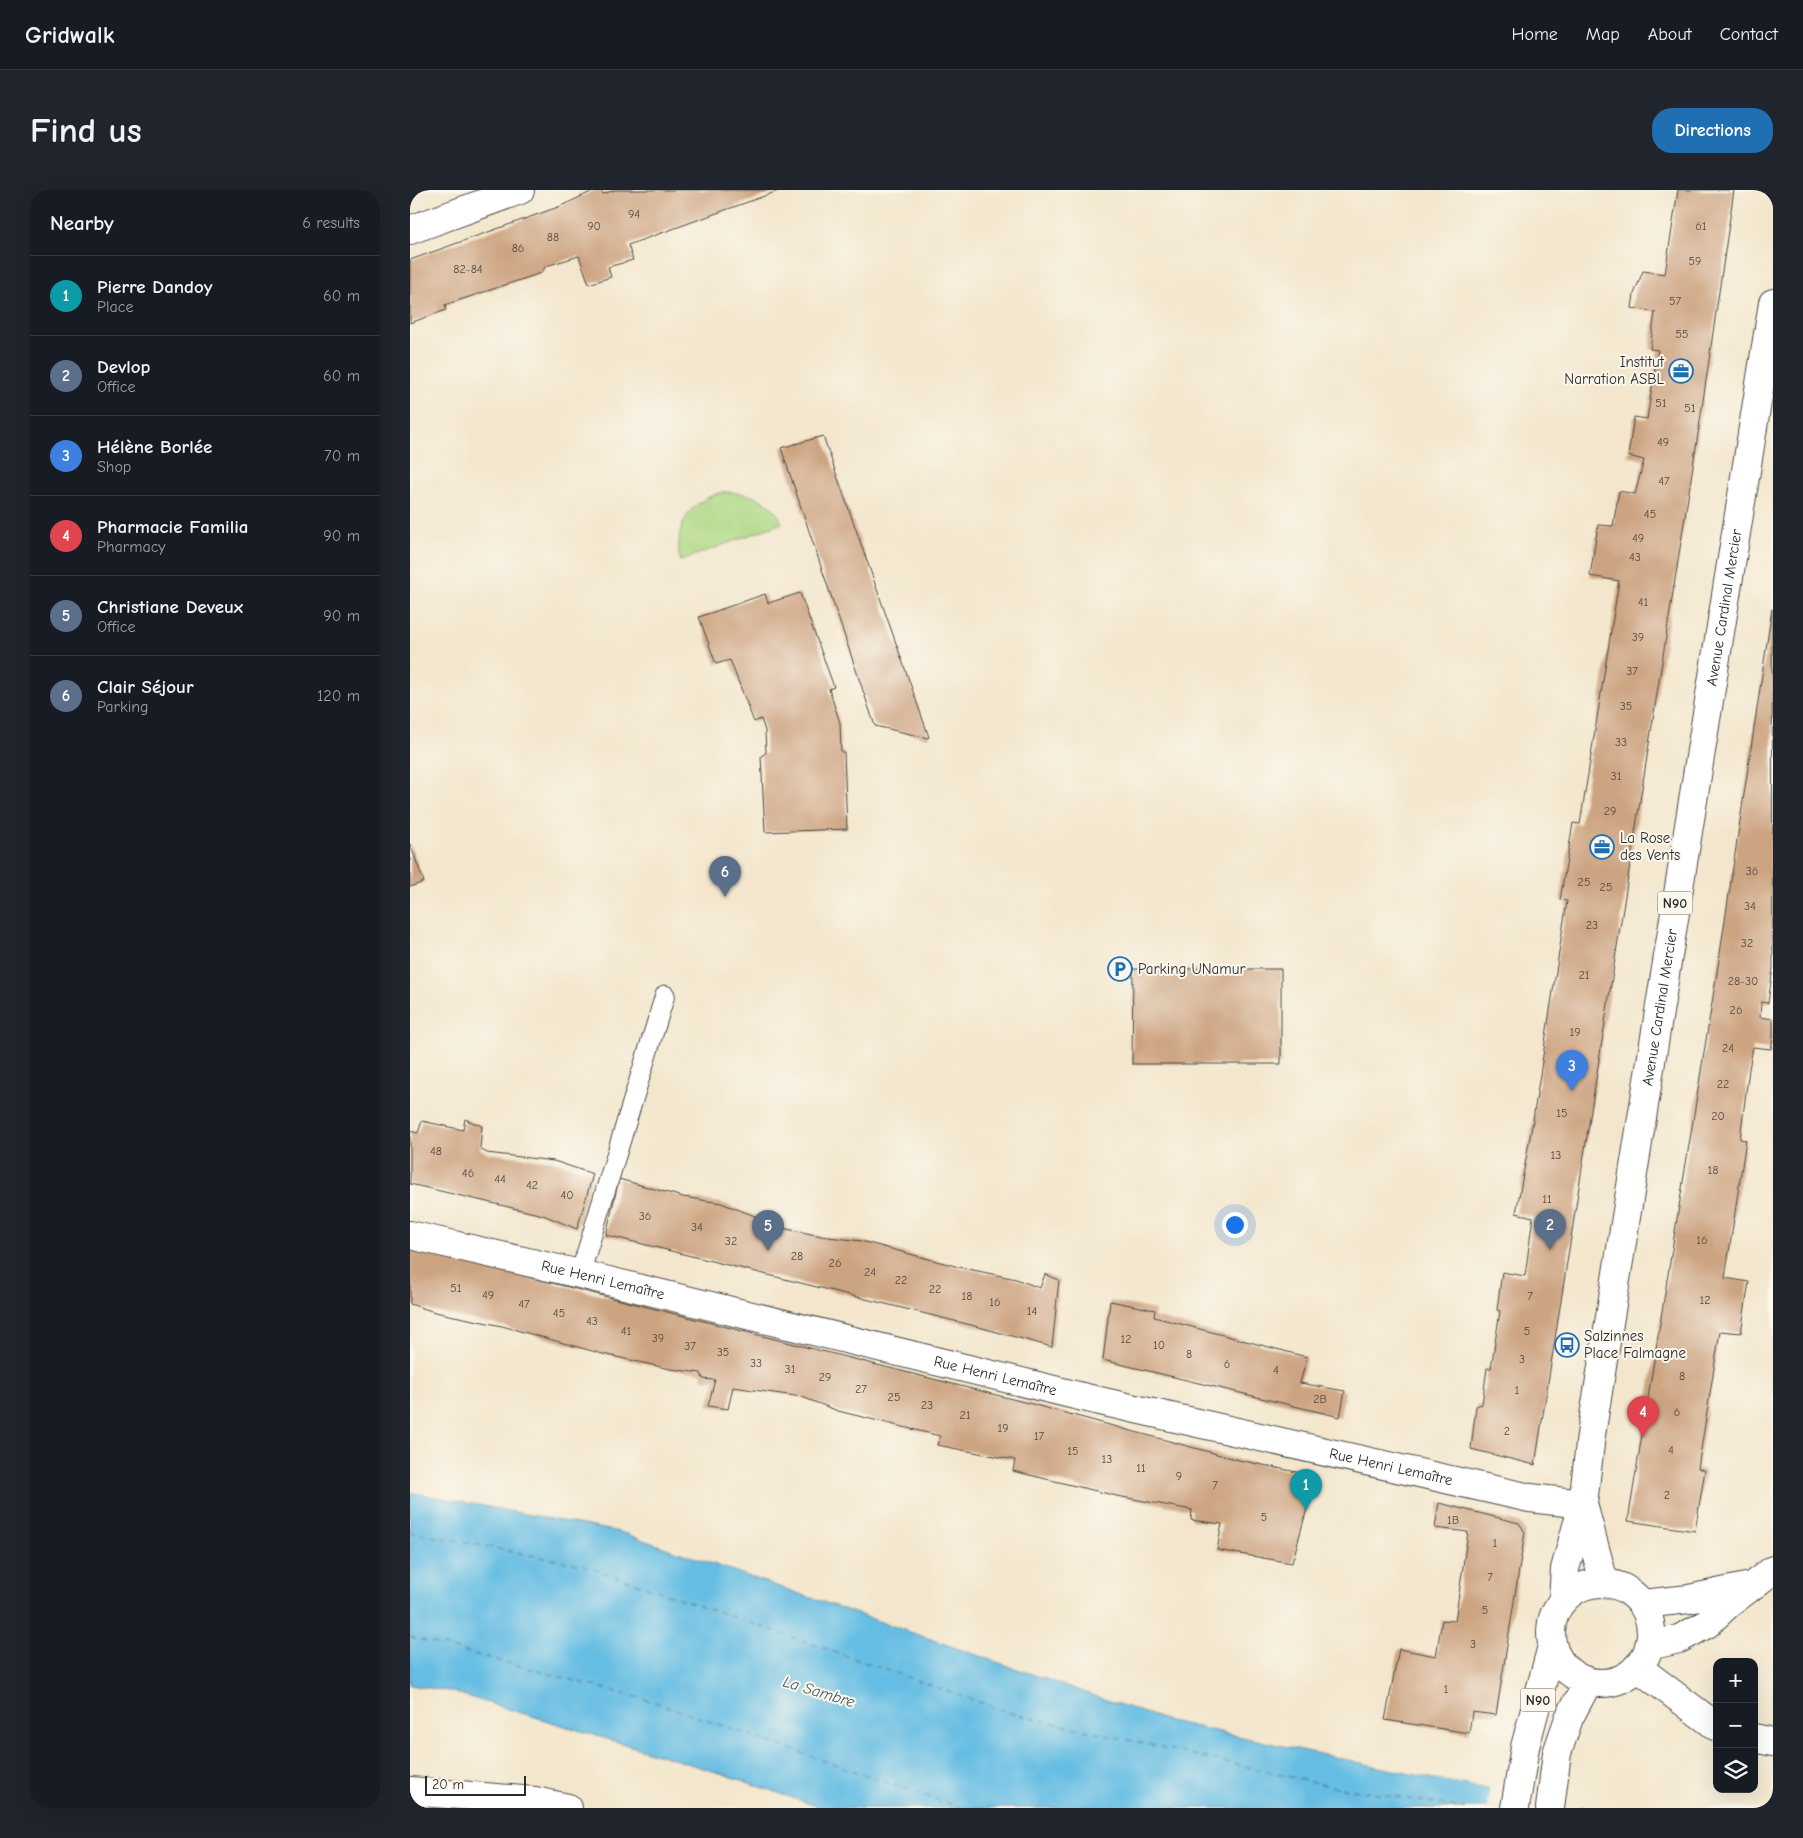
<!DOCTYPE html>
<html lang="en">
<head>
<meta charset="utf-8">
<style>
	body { margin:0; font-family:"Comic Neue",sans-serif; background:#20242c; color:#f1f3f6 }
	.controls { position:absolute; right:15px; bottom:15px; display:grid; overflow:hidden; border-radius:10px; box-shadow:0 5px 20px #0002 }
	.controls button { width:45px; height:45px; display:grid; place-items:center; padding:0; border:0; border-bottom:1px solid #363941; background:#171b24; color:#f1f3f6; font:25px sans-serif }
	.scale { position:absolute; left:15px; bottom:12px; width:101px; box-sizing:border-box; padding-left:5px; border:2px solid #2b2b2b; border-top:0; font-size:14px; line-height:18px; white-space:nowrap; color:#2b2b2b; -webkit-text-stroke:4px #fbf7ec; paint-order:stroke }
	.you { position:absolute; left:824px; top:1034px; width:18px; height:18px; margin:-12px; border:4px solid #fff; border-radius:50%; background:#1a73e8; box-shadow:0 0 0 8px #1a73e833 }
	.badge { display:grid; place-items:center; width:32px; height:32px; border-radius:50%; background:#1f6fb2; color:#fff; font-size:16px; font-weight:700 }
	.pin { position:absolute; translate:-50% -41px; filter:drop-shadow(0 1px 2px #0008) }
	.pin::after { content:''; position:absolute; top:26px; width:18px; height:15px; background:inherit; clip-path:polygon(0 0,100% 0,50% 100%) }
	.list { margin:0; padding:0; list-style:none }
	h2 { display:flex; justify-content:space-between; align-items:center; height:65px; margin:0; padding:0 20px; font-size:21px }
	h2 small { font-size:16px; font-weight:400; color:#9ea1a6 }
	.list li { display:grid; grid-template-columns:32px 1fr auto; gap:15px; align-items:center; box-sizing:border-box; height:80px; padding:0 20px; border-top:1px solid #363941 }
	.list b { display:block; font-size:19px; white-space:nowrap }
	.list p { margin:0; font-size:16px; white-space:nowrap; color:#9ea1a6 }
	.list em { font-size:16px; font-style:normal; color:#9ea1a6 }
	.icon { flex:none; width:28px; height:28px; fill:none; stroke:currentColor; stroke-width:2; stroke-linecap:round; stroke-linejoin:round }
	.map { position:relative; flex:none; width:1363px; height:1618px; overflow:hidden; border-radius:20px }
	header { display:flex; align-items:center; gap:30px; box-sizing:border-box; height:70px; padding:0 25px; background:#171b24; border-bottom:1px solid #363941 }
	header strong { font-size:24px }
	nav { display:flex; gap:28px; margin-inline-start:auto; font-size:18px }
	.intro { display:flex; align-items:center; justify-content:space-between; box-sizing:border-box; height:120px; padding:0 30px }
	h1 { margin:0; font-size:35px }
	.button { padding:12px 22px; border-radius:20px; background:#1f6fb2; color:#fff; font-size:18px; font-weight:700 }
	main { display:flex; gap:30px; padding:0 30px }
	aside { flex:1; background:#171b24; border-radius:20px; box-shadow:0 5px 20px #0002 }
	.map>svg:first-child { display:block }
	.green { fill:#acd783; stroke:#6c8157 }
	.water { fill:#66bde3; stroke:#487487 }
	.pier { fill:#f3e6cc }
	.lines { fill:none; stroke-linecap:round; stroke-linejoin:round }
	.ferry { stroke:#3d5762; stroke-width:1; stroke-dasharray:6 5; stroke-linecap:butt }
	.building { fill:#cda482 }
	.service-casing { stroke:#494743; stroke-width:21 }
	.minor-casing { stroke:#494743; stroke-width:30 }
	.secondary-casing { stroke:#494743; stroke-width:30 }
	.primary-casing { stroke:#494743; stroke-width:30 }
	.service { stroke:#fff; stroke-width:19 }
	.minor { stroke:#fff; stroke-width:28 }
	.secondary { stroke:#fff; stroke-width:28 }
	.primary { stroke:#fff; stroke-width:28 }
	.labels { text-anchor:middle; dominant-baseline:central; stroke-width:4; stroke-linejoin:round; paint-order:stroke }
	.number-label { font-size:12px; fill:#544941 }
	.shield { fill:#fbf7ec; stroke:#696865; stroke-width:1 }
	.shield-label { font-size:14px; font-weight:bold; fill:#2b2b2b }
	.poi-label { font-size:15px; fill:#2b2b2b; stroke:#fbf7ec; text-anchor:start }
	.street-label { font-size:15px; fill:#2b2b2b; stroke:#fbf7ec }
	.water-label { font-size:16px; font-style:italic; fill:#3d5762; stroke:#fbf7ec }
</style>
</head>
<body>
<header>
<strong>Gridwalk</strong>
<nav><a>Home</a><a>Map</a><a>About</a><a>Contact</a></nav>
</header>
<div class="intro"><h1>Find us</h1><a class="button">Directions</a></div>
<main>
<aside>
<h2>Nearby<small>6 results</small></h2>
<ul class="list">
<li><span class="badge" style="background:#0f9aa8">1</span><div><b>Pierre Dandoy</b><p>Place</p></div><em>60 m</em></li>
<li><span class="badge" style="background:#5c6f8a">2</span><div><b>Devlop</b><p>Office</p></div><em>60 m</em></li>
<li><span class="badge" style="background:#3f7fe0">3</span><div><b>Hélène Borlée</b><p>Shop</p></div><em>70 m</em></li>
<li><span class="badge" style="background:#e0444e">4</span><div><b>Pharmacie Familia</b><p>Pharmacy</p></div><em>90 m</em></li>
<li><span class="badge" style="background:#5c6f8a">5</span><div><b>Christiane Deveux</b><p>Office</p></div><em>90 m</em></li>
<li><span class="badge" style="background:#5c6f8a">6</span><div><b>Clair Séjour</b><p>Parking</p></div><em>120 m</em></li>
</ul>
</aside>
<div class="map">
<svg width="1363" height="1618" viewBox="0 0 1363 1618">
	<rect width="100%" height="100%" fill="#fbf7ec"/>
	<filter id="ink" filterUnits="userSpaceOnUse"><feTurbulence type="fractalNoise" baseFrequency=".02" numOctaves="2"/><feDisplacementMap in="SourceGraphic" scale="10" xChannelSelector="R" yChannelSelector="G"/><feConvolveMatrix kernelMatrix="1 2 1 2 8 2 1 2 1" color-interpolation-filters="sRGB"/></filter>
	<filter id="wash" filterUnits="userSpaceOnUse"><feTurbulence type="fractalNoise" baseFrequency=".0096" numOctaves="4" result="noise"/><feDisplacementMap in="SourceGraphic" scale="20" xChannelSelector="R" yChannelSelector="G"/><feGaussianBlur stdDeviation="1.12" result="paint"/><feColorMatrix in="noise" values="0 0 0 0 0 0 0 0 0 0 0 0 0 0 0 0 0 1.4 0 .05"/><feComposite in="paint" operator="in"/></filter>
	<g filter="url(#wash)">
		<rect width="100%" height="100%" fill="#f3e6cc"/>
		<!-- green -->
		<path class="green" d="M313,302C337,302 363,309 372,333L270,371C264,336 279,311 313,302Z"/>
		<!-- water -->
		<polygon class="water" points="0,1302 210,1342 755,1530 1019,1588 1178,1618 412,1618 316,1585 39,1501 0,1495"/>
		<!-- pier -->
		<polygon class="pier" points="1080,1597 1171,1614 1170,1618 1077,1618"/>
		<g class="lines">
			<!-- ferry -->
			<g class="ferry">
				<polyline points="0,1342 173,1375 604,1524 925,1597 1055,1618"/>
				<polyline points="0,1447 241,1511 551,1618"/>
			</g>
		</g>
		<g id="blocks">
			<!-- building -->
			<g class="building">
				<polygon points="185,0 190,0 193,4 205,0 371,0 218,55 223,70 198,77 201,87 179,94 169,66 136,76 131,83 35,115 36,120 0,133 0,70 151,16"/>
				<polygon points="1268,0 1324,0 1289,238 1125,1275 1061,1259 1066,1216 1072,1214 1077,1178 1081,1178 1090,1121 1087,1120 1092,1082 1115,1086 1123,1027 1106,1023 1122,936 1157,711 1150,710 1163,633 1170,634 1209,391 1180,386 1188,335 1203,336 1209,301 1225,304 1234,270 1218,266 1224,227 1237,229 1248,160 1240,159 1245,122 1222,118 1224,104 1233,81 1255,84"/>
				<polygon points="413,246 519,547 518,548 465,536 371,258"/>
				<polygon points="390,403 424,497 419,499 430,533 431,562 434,562 437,639 355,642 351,566 356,563 355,541 351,529 344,532 320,470 306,474 289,427 355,404 358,413"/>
				<polygon points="1362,419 1363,778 1358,813 1351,812 1350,827 1363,829 1363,848 1361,859 1343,857 1339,879 1330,949 1336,950 1315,1088 1339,1092 1331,1143 1310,1141 1288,1278 1295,1280 1285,1341 1218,1331 1309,770"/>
				<polygon points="0,654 14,692 0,697"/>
				<polygon points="723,779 871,779 871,874 722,874"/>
				<polygon points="55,929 72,936 70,959 77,963 144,971 183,984 167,1039 133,1025 0,994 0,941 8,943 12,931 53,940"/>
				<polygon points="209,989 273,1007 311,1013 345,1026 343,1032 411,1046 451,1051 549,1077 606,1089 630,1098 635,1084 649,1090 642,1157 565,1136 196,1045"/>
				<polygon points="0,1059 67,1074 618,1213 829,1270 906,1286 882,1373 807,1360 812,1334 781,1330 782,1320 707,1306 603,1281 605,1270 527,1255 530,1246 428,1221 392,1207 323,1197 318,1219 298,1216 305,1190 293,1189 291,1183 260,1179 193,1164 92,1136 25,1122 0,1114"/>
				<polygon points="700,1111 745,1120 744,1127 897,1167 890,1193 935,1201 930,1227 693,1170"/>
				<polygon points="1029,1313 1109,1333 1115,1342 1086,1525 1062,1522 1059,1543 975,1530 989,1459 1026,1466 1032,1430 1045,1431 1058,1342 1025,1338"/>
			</g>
		</g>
	</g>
	<g filter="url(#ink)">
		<use href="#blocks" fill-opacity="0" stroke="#494743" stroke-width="1"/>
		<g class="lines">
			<!-- service casing -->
			<g class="service-casing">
				<polyline id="service" points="170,1084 255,805"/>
			</g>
			<!-- minor casing -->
			<g class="minor-casing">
				<g id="minor">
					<path id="s1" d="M0,1045L170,1084L681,1209L1120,1308L1173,1314"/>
					<polyline points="1227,1477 1307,1537"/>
					<polyline points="1344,1548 1363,1552"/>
					<polyline points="0,1601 125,1611 158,1618"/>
				</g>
			</g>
			<!-- secondary casing -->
			<g class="secondary-casing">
				<g id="secondary">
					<polyline points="0,40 110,0"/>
					<polyline points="1232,1414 1279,1409 1336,1397"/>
					<polyline points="1239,1456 1269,1449 1297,1434 1317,1415 1363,1380"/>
				</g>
			</g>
			<!-- primary casing -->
			<g class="primary-casing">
				<g id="primary">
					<polyline points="1173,1314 1194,1392"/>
					<circle cx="1191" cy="1443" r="50"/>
					<path id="s2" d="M1153,1409L1155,1379L1173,1314L1181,1245L1363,113"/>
					<polyline points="1105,1618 1115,1557 1142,1456"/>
					<polyline points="1140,1618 1147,1563 1159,1528 1178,1492"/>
				</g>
			</g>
			<!-- service -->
			<use href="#service" class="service"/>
			<!-- minor -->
			<use href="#minor" class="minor"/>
			<!-- secondary -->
			<use href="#secondary" class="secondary"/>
			<!-- primary -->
			<use href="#primary" class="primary"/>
		</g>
	</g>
	<!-- icons -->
	<defs>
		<g id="office-ring" transform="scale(1.25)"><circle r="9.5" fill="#fbf7ec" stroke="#1f6fb2" stroke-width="1.5"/><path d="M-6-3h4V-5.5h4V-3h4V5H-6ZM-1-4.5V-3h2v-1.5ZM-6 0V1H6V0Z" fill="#1f6fb2"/></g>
		<g id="parking-ring" transform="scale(1.25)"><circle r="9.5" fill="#fbf7ec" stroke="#1f6fb2" stroke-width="1.5"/><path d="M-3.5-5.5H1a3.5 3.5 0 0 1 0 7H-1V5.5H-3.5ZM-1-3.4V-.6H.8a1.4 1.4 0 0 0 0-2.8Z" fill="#1f6fb2"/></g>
		<g id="bus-ring" transform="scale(1.25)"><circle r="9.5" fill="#fbf7ec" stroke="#1f6fb2" stroke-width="1.5"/><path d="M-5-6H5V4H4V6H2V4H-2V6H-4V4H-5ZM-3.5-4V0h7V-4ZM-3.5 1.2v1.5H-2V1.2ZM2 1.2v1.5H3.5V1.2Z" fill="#1f6fb2"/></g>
	</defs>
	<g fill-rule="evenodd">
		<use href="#office-ring" x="1271" y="181"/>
		<use href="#office-ring" x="1192" y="657"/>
		<use href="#parking-ring" x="710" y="779"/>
		<use href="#bus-ring" x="1157" y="1155"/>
	</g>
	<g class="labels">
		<!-- number labels -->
		<g class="number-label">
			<text x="224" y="24">94</text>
			<text x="184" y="36">90</text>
			<text x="1291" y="36">61</text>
			<text x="143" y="47">88</text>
			<text x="108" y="58">86</text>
			<text x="1285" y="71">59</text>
			<text x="58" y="79">82-84</text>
			<text x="1265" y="111">57</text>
			<text x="1272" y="144">55</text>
			<text x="1251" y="213">51</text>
			<text x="1280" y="218">51</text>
			<text x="1253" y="252">49</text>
			<text x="1254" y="291">47</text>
			<text x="1240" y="324">45</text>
			<text x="1228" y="348">49</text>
			<text x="1225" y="367">43</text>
			<text x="1233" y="412">41</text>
			<text x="1228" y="447">39</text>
			<text x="1222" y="481">37</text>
			<text x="1216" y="516">35</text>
			<text x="1211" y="552">33</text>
			<text x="1206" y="586">31</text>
			<text x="1200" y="621">29</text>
			<text x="1342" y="681">36</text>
			<text x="1174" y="692">25</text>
			<text x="1196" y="697">25</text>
			<text x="1340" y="716">34</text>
			<text x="1182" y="735">23</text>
			<text x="1337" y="753">32</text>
			<text x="1174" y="785">21</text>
			<text x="1333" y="791">28-30</text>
			<text x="1326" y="820">26</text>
			<text x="1165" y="842">19</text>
			<text x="1318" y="858">24</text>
			<text x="1313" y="894">22</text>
			<text x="1152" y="923">15</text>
			<text x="1308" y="926">20</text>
			<text x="26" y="961">48</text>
			<text x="1146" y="965">13</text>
			<text x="1303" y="980">18</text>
			<text x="58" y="983">46</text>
			<text x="90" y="989">44</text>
			<text x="122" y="995">42</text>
			<text x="157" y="1005">40</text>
			<text x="1137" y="1009">11</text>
			<text x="235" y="1026">36</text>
			<text x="287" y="1037">34</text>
			<text x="1292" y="1050">16</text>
			<text x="321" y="1051">32</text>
			<text x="387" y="1066">28</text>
			<text x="425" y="1073">26</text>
			<text x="460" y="1082">24</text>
			<text x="491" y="1090">22</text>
			<text x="46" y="1098">51</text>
			<text x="525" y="1099">22</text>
			<text x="78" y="1105">49</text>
			<text x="557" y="1106">18</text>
			<text x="1120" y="1106">7</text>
			<text x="1295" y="1110">12</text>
			<text x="585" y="1112">16</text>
			<text x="114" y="1114">47</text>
			<text x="622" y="1121">14</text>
			<text x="149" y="1123">45</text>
			<text x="182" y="1131">43</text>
			<text x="216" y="1141">41</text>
			<text x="1117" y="1141">5</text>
			<text x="248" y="1148">39</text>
			<text x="716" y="1149">12</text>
			<text x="749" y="1155">10</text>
			<text x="280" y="1156">37</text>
			<text x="313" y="1162">35</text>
			<text x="779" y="1164">8</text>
			<text x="1112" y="1169">3</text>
			<text x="346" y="1173">33</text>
			<text x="817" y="1174">6</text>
			<text x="380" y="1179">31</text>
			<text x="866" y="1180">4</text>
			<text x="1272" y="1186">8</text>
			<text x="415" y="1187">29</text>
			<text x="451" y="1199">27</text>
			<text x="1107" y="1200">1</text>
			<text x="484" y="1207">25</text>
			<text x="910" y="1209">2B</text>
			<text x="517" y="1215">23</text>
			<text x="1267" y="1222">6</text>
			<text x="555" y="1225">21</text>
			<text x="593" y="1238">19</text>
			<text x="1097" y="1241">2</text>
			<text x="629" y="1246">17</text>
			<text x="1261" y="1260">4</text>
			<text x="663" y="1261">15</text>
			<text x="697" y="1269">13</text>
			<text x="731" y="1278">11</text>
			<text x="769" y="1286">9</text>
			<text x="805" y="1295">7</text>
			<text x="1257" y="1305">2</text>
			<text x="854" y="1327">5</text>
			<text x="1043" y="1330">1B</text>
			<text x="1085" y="1353">1</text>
			<text x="1080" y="1387">7</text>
			<text x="1075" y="1420">5</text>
			<text x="1063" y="1454">3</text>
			<text x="1036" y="1499">1</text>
		</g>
		<!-- shield labels -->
		<g class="shield">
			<rect x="1247.5" y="701.5" width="35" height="23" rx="4"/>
			<rect x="1110.5" y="1498.5" width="35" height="23" rx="4"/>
		</g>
		<g class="shield-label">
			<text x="1265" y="713">N90</text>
			<text x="1128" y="1510">N90</text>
		</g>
		<!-- poi labels -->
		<g class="poi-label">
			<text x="1254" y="172" text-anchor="end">Institut<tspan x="1254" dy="17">Narration ASBL</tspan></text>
			<text x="1210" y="648">La Rose<tspan x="1210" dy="17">des Vents</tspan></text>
			<text x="728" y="779">Parking UNamur</text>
			<text x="1174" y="1146">Salzinnes<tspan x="1174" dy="17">Place Falmagne</tspan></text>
		</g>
		<!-- street labels -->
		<g class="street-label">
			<text stroke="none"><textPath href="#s2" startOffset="1005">Avenue Cardinal Mercier</textPath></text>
			<text stroke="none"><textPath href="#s2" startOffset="600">Avenue Cardinal Mercier</textPath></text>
			<text stroke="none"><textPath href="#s1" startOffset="198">Rue Henri Lemaître</textPath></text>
			<text stroke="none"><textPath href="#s1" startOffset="602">Rue Henri Lemaître</textPath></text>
			<text stroke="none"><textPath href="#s1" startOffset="1008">Rue Henri Lemaître</textPath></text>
		</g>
		<!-- water labels -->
		<g class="water-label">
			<text transform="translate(409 1502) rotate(17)">La Sambre</text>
		</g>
	</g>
</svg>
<div class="controls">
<button>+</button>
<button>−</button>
<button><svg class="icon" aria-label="layers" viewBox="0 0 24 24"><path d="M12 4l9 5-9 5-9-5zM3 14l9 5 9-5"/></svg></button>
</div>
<div class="scale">20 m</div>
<div class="you"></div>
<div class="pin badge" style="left:896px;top:1320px;background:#0f9aa8">1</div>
<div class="pin badge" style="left:1140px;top:1060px;background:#5c6f8a">2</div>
<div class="pin badge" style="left:1162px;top:901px;background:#3f7fe0">3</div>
<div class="pin badge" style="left:1233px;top:1247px;background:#e0444e">4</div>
<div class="pin badge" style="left:358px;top:1061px;background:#5c6f8a">5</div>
<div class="pin badge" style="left:315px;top:707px;background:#5c6f8a">6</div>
</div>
</main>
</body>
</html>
